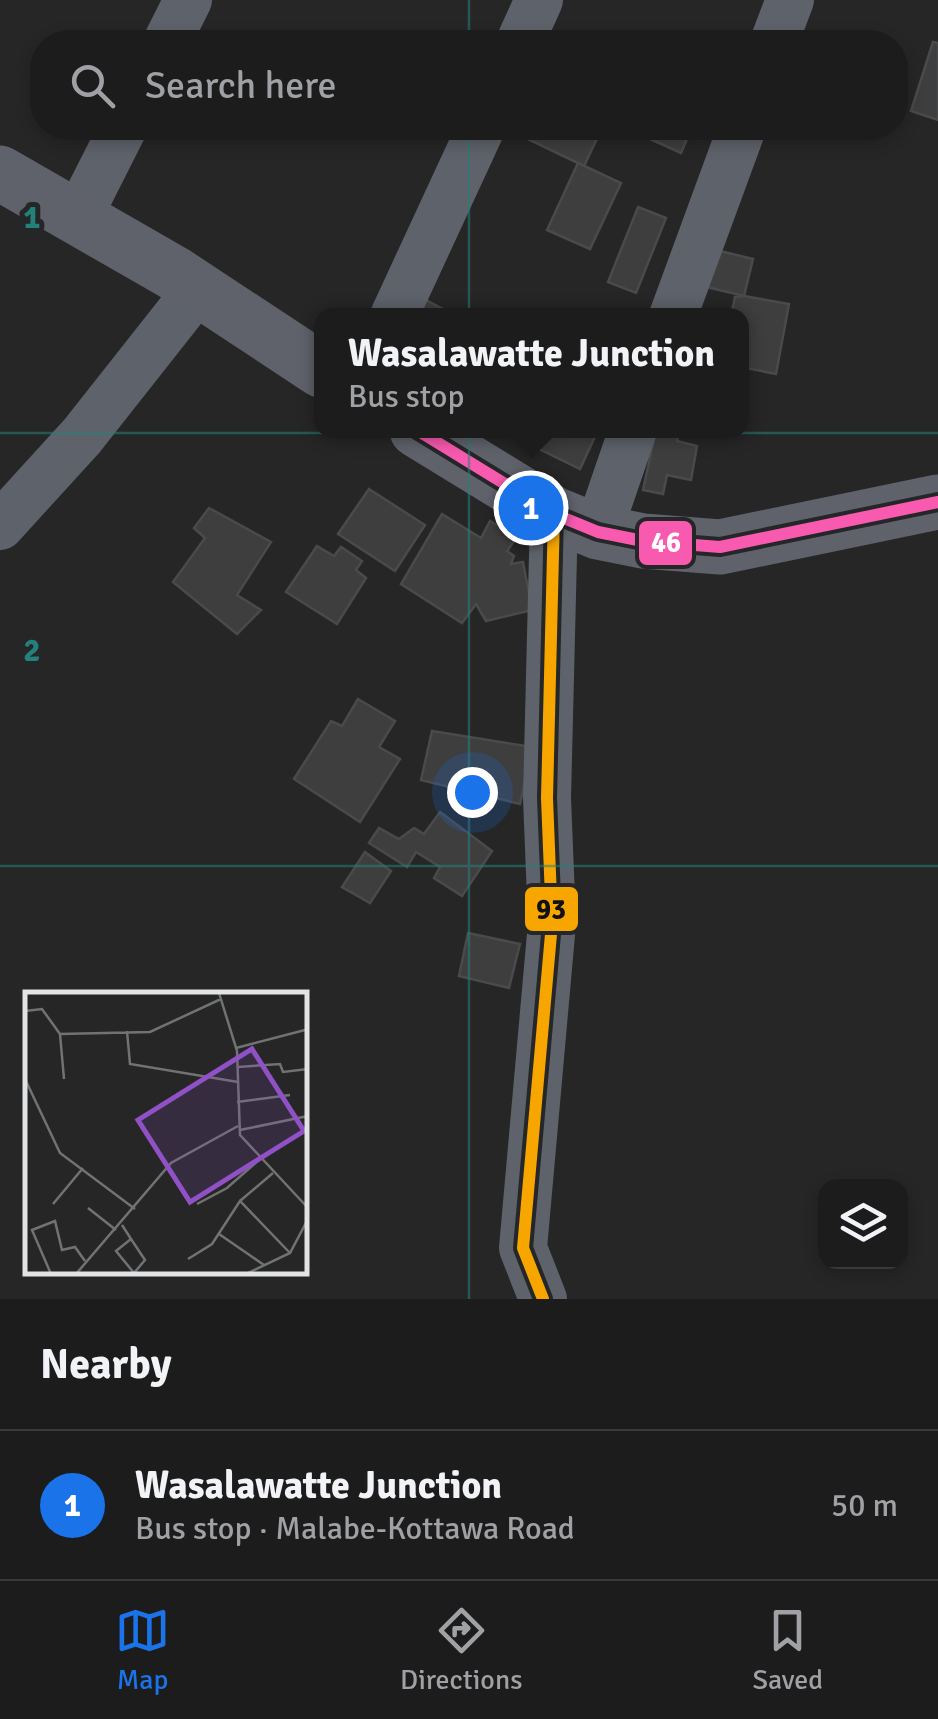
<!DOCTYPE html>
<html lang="en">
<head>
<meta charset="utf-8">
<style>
	body { margin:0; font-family:Signika,sans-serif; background:#252526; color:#f1f3f6 }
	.controls { position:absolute; right:30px; bottom:30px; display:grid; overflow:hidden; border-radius:20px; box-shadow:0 5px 15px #0003 }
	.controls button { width:90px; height:90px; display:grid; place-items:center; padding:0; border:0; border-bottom:2px solid #3a3a3b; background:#1c1c1d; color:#f1f3f6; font:50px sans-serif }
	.you { position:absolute; left:472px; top:792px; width:35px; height:35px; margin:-25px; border:8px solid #fff; border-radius:50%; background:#1a73e8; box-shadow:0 0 0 15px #1a73e833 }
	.badge { display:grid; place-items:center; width:65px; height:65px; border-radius:50%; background:#1a73e8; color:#fff; font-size:32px; font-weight:700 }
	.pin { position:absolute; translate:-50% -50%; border:5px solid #fff; box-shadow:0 2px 10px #0006 }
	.popup { position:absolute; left:314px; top:308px; width:435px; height:130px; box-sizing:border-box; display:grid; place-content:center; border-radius:20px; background:#1c1c1d; filter:drop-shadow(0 2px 8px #0005); font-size:32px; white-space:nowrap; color:#a0a1a4 }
	.popup b { font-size:38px; color:#f1f3f6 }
	.popup::after { content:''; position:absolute; left:50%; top:100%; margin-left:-20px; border:20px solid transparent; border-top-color:#1c1c1d }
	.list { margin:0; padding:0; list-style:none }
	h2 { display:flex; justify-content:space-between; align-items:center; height:130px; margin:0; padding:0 40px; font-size:42px }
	h2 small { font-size:32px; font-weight:400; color:#a0a1a4 }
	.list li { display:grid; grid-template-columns:65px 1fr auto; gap:30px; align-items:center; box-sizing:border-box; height:150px; padding:0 40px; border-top:2px solid #3a3a3b }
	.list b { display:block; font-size:38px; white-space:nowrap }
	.list p { margin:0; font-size:32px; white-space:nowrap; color:#a0a1a4 }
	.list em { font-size:32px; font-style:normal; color:#a0a1a4 }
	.icon { flex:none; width:55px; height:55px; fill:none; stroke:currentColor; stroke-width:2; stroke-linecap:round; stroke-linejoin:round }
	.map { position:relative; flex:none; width:938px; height:1299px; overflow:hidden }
	.search { position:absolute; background:#1c1c1d; box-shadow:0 5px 15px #0003; left:30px; right:30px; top:30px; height:110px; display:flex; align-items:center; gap:25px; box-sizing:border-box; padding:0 35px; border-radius:40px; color:#a0a1a4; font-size:38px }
	.sheet { height:280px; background:#1c1c1d }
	nav { display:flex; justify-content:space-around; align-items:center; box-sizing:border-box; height:140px; border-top:2px solid #3a3a3b; background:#1c1c1d; font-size:28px; color:#a0a1a4 }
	nav a { display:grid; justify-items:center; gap:5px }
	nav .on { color:#1a73e8 }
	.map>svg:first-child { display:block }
	.building { fill:#3e3e3f; stroke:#494a4b; stroke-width:2.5 }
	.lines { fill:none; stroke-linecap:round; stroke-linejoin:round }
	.minor { stroke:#5e626a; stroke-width:48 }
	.major { stroke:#5f626b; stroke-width:55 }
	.bus-1-casing { stroke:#252628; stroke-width:20 }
	.bus-2-casing { stroke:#252628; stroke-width:20 }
	.bus-1 { stroke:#f75aaf; stroke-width:12 }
	.bus-2 { stroke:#f7a600; stroke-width:12 }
	.grid { fill:none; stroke:#24817a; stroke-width:2.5; stroke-opacity:0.55 }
	.inset-road { fill:none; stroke:#717273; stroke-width:2.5 }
	.view { fill:#9051c6; fill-opacity:0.15; stroke:#9051c6; stroke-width:5 }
	.inset-edge { fill:none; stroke:#e2e3e4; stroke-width:5 }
	.grid-label { font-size:32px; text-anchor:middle; font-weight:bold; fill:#24817a; stroke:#252628; stroke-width:10; stroke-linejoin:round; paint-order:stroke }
	.line-badge { stroke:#252628; stroke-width:4 }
	.badge-label { font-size:28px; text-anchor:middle; font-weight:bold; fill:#fff }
	.pale-badge-label { font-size:28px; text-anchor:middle; font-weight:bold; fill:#111 }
</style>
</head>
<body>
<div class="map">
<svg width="938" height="1299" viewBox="0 0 938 1299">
	<rect width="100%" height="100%" fill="#262627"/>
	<!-- building -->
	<g class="building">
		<polygon points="933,42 938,43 938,120 911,111"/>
		<polygon points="515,128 602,128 584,166 513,132"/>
		<polygon points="652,128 703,128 698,139 689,134 681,153 648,138"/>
		<polygon points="578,163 621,183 590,249 547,230"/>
		<polygon points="638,207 666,218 636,293 608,282"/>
		<polygon points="716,250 753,259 744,296 707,287"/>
		<polygon points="744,296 789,304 776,374 741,367 741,316 731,316 735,297"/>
		<polygon points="426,300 456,316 417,316"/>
		<polygon points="548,430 598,430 580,469 539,449"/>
		<polygon points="656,430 679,430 677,441 697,446 691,480 667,475 663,494 643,490"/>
		<polygon points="369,489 425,525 395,571 338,534"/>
		<polygon points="209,508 271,542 237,595 261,610 237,634 173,582 205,538 194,528"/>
		<polygon points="442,514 481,538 490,521 517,537 507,551 514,556 511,564 523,562 532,610 486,621 476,604 462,623 401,584"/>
		<polygon points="317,546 334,556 341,547 362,561 356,570 366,578 337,624 286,592"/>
		<polygon points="358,699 395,721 379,747 400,759 360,822 294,779 331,721 342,726"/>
		<polygon points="432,731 532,747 520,804 421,780"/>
		<polygon points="440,812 492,851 462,896 434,878 440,867 416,852 407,867 369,843 379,828 399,839 414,828 424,834"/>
		<polygon points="365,852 391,871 370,903 342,887"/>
		<polygon points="468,933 520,944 509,988 459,976"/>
	</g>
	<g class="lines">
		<!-- minor -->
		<g class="minor">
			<polyline points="167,42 188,0"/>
			<polyline points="520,42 539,0"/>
			<polyline points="774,42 790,0"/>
			<polyline points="78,217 123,128"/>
			<polyline points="394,316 481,128"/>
			<polyline points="673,316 742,128"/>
			<polyline points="0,526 82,436 198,289"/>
			<polyline points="598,532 633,430"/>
			<polyline points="543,1299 523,1248 552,923 547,798 554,514"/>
		</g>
		<!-- major -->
		<g class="major">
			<polyline points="0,173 174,273 321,370"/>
			<polyline points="417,430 554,514 598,532 643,541 720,547 938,502"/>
		</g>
		<!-- bus-1 casing -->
		<g class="bus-1-casing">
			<polyline id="bus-1" points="417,430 554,514 598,532 643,541 720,547 938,502"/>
		</g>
		<!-- bus-2 casing -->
		<g class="bus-2-casing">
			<polyline id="bus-2" points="543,1299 523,1248 552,923 547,798 554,514"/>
		</g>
		<!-- bus-1 -->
		<use href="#bus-1" class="bus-1"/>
		<!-- bus-2 -->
		<use href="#bus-2" class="bus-2"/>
	</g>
	<!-- grid -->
	<path class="grid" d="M469,0V42M469,128V1299M0,433H938M0,866H938"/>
	<!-- overview -->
	<g transform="translate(25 992)">
		<rect width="282" height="282" fill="#262627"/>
		<path class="inset-road" d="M194,1L212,59L215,143L283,216M0,19L17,17L35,42L39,87M102,39L105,72L213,90M35,42L125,40L196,7M211,56L280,38M213,75L255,72L258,80L283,77M0,87L35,161L110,217M212,110L265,103M215,138L283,124M215,209L248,181M28,212L58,176M172,212L202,196L235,167M63,216L91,238M97,233L106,247L120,268L109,281L91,259L106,247M194,242L239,273M163,267L187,252L215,209L265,261M26,282L7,238L30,229L37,258L50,255L60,269M51,282L146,171L213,134M221,282L265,261L283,227"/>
		<path class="view" d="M227,57L279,139L165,210L113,128Z"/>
		<rect width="282" height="282" class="inset-edge"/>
	</g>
	<g class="grid-label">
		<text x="32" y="228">1</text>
		<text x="32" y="661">2</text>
	</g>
	<g class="line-badge">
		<rect x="637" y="519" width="57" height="48" rx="10" fill="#f75aaf"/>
		<rect x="523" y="885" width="57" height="48" rx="10" fill="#f7a600"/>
	</g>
	<g class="badge-label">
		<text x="666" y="552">46</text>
	</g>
	<g class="pale-badge-label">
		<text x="551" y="919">93</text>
	</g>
</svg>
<div class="controls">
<button><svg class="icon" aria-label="layers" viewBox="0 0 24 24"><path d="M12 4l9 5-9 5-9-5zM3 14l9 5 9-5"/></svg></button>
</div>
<div class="you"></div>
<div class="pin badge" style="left:531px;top:508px">1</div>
<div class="popup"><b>Wasalawatte Junction</b>Bus stop</div>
<div class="search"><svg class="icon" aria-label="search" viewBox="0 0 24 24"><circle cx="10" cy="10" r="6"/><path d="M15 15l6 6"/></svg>Search here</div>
</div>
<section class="sheet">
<h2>Nearby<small></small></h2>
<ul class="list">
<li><span class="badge">1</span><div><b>Wasalawatte Junction</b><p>Bus stop · Malabe-Kottawa Road</p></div><em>50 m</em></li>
</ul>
</section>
<nav>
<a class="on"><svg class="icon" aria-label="map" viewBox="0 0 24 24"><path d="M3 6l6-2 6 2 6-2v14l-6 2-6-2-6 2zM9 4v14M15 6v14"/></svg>Map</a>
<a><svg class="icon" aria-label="directions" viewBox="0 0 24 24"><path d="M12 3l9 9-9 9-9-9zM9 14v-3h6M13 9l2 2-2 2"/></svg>Directions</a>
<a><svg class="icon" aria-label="saved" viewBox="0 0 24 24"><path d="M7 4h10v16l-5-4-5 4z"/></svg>Saved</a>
</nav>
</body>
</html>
